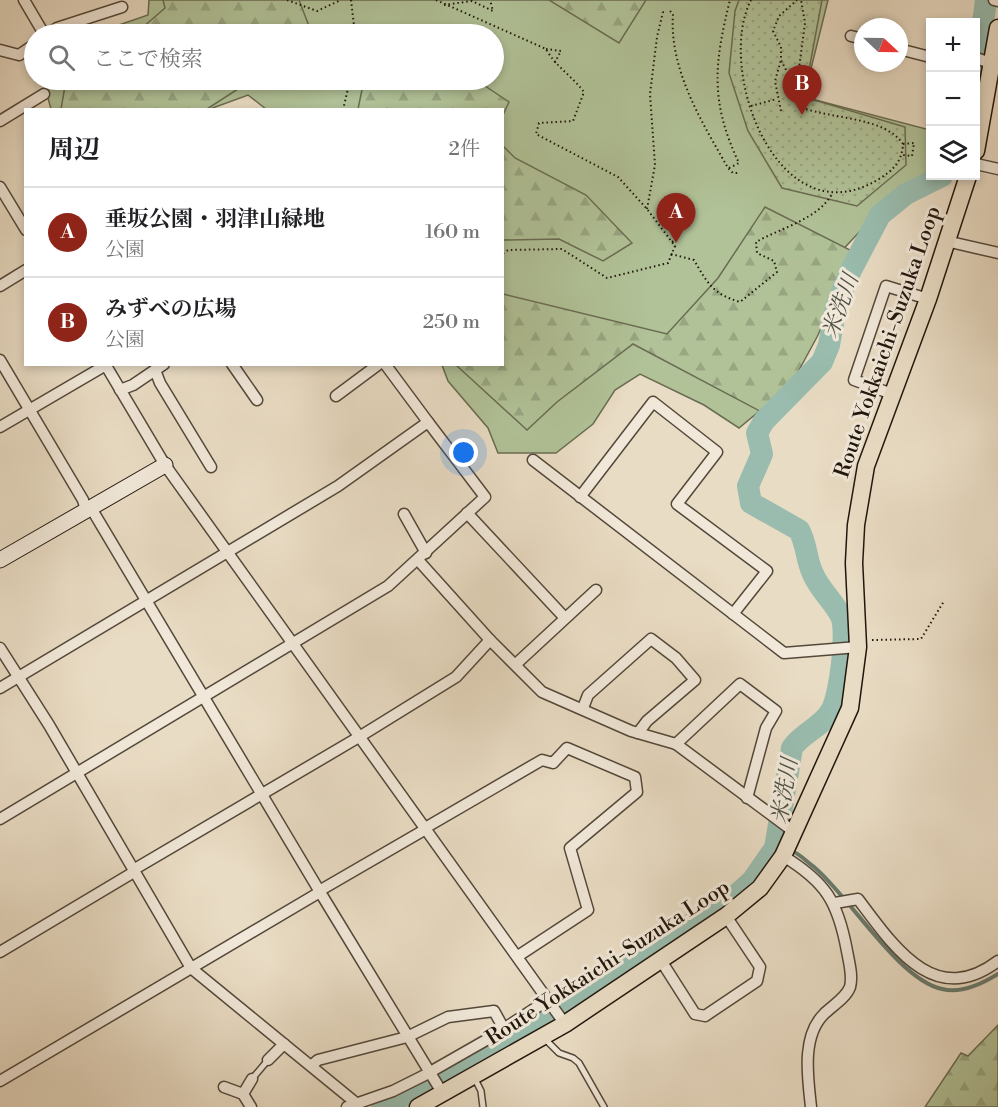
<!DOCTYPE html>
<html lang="ja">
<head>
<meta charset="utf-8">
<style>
	body { margin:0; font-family:"Libre Bodoni","Noto Serif JP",serif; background:#f6f6f6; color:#202124 }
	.controls { position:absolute; right:18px; top:18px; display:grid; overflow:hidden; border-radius:0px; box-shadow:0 3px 9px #0003 }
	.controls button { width:54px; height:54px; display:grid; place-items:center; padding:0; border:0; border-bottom:2px solid #e0e0e0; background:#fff; color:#202124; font:30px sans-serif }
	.compass { position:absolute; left:854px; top:18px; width:54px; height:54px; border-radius:50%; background:#fff; box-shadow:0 3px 9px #0003; rotate:112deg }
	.you { position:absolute; left:464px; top:453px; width:21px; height:21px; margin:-15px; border:4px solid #fff; border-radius:50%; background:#1a73e8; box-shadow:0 0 0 9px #1a73e833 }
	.badge { display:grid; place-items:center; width:39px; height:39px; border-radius:50%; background:#8f2418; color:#fff; font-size:20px; font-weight:700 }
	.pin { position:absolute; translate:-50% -50px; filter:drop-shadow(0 2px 3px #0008) }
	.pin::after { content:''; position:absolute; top:32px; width:21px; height:18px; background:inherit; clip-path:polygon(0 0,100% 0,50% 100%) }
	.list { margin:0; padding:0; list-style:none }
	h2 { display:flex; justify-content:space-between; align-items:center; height:78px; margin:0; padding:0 24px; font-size:26px }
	h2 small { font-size:20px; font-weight:400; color:#757577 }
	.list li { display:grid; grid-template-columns:39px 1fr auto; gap:18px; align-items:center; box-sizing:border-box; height:90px; padding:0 24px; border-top:2px solid #e0e0e0 }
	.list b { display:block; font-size:22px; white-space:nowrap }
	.list p { margin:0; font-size:20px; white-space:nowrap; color:#757577 }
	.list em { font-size:20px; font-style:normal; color:#757577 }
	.icon { flex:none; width:33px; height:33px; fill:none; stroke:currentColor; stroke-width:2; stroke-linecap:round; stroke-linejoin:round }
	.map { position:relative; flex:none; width:998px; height:1107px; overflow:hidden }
	.search { position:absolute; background:#fff; box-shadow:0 3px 9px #0003; left:24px; top:24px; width:480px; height:66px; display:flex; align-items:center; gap:15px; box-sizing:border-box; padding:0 21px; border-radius:33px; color:#757577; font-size:22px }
	.panel { position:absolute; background:#fff; box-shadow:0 3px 9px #0003; left:24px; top:108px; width:480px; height:258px; border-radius:0px }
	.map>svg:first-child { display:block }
	.green { fill:#b1c298; stroke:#696c52; stroke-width:1.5 }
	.forest { fill:url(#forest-firs); stroke:#696c52; stroke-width:1.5 }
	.garden { fill:url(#garden-dots); stroke:#696c52; stroke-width:1.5 }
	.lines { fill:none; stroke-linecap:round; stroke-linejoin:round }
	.stream { stroke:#697a6d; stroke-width:4 }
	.river { stroke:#99bcae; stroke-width:22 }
	.lane-casing { stroke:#53483a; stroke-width:8 }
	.street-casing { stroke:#53483a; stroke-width:13 }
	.secondary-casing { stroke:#21160c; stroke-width:17 }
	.primary-casing { stroke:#21160c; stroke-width:19 }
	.path { stroke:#21160c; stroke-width:2; stroke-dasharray:1.5 3; stroke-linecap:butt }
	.lane { stroke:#f1e8d9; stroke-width:5 }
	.street { stroke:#f1e8d9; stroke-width:10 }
	.secondary { stroke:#f1e8d9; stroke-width:15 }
	.primary { stroke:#e9dcc4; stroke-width:16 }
	.labels { text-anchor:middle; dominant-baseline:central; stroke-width:6; stroke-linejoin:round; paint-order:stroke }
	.street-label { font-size:21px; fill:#21160c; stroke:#f1e8d9 }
	.water-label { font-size:22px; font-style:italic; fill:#4b5045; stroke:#f1e8d9 }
</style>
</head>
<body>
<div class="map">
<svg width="998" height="1107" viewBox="0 0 998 1107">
	<defs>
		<pattern id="forest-firs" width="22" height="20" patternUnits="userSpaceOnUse" patternTransform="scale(1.5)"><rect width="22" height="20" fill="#b1c298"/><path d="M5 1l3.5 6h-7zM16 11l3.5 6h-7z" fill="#98a682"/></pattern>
		<pattern id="garden-dots" width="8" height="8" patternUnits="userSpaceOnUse" patternTransform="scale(1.5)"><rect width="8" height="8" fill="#b1c298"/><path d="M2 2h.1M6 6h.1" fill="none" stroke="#98a682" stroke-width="1.8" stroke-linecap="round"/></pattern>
	</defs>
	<rect width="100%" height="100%" fill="#e9dcc4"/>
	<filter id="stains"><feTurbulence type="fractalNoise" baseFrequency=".00333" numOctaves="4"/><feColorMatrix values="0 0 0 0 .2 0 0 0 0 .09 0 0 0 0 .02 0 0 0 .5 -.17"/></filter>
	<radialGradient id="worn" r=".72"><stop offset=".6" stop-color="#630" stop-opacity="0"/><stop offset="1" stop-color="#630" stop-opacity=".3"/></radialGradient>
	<!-- green -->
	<polygon class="green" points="149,0 828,0 804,97 930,130 930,172 877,213 821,273 763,408 739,428 704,405 640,374 615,390 593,424 556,453 498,453 488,428 448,381 442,365 502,364 502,110 266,109 248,95 210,109 51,109 43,80 494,80 494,34 93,34 148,15"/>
	<!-- forest -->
	<g class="forest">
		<polygon points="163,0 299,0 312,34 135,34 165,8"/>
		<polygon points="549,0 646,0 619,43"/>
		<polygon points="66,80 252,80 207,109 61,109"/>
		<polygon points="364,80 476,80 509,102 503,115 502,110 358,109"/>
		<polygon points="503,146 515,158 586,195 632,243 603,261 559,239 503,240"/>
		<polygon points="765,207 856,253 817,337 773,418 633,344 557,402 527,430 456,365 502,364 503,294 667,334 718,278"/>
		<polygon points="998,1025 998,1107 925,1107 961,1053 968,1056"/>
	</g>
	<!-- garden -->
	<polygon class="garden" points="739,0 822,0 804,97 905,127 906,165 857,206 782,188 748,131 729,73 735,11"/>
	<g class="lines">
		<!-- stream -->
		<path class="stream" d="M792,851C800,854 807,862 814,867C850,897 899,980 942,989C961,994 982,984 998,974"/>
		<!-- river -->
		<g class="river">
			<polyline points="976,75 986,0"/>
			<path d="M382,1107L501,1046L735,896L752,881L775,848L792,748C802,733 822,727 831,711C840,697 848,630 841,616C833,601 820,590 813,574C806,560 807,544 799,530L751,503L748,486L762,454L757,433L764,421L822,362L829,345L836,307L851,270L880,215L906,194L942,176"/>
		</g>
		<!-- lane casing -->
		<g class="lane-casing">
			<g id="lane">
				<polyline points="544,1038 559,1053 573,1058 579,1063 604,1107"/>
				<polyline points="474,1077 481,1091 483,1107"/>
				<polyline points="252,1079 268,1060"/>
			</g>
		</g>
		<!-- street casing -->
		<g class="street-casing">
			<g id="street">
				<polyline points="24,0 44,34"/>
				<polyline points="994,0 998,1"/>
				<polyline points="47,34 57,28 122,7"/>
				<polyline points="851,36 863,39"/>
				<polyline points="899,49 930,57"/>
				<polyline points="0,50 19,55 34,45"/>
				<polyline points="976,58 993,64"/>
				<polyline points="0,121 44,94"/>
				<polyline points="976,164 998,169"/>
				<polyline points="0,187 26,230"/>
				<polyline points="946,241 998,253"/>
				<polyline points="0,286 26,270"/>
				<polyline points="0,360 83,500 86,510"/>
				<polyline points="105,364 165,465 565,1024"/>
				<polyline points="232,364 257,400"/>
				<polyline points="385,364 428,422"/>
				<polyline points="155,370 160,383 211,467"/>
				<polyline points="120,390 133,385 164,364"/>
				<polyline points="892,394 854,380 886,286 928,299"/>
				<polyline points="336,396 379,364"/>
				<polyline points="0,427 106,365"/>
				<polyline points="533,460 784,653 858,647"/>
				<polyline points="580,497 653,402 717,452 677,504 767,571 733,614"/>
				<polyline points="467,513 565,618"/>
				<polyline points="404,514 426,553"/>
				<polyline points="418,560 490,640 542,692 631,731 676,744 793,831"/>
				<polyline points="0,648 49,725 191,968 356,1103"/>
				<polyline points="516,664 596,590"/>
				<polyline points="0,688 338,486 428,422 485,497 388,586 0,819"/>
				<polyline points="583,708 588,695 651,639 676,658 695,680 647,721 638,733"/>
				<polyline points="676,744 740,684 776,711 766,728 747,798"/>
				<polyline points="425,828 542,760 553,763 567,748 635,777 637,792 570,848 588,910 518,956"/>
				<path d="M783,856C826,882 838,902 847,951C849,962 853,976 850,987C846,998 832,1006 824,1014C801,1037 808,1078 811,1107"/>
				<polyline points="133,870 359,737 456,677 490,640"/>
				<polyline points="319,891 426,829"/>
				<polyline points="320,892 443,1094"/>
				<path d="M835,903L858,899C894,947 935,1009 998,961"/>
				<polyline points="0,952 134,872"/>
				<polyline points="660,959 695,1014 705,1016 757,981 760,967 726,916"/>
				<polyline points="268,1060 284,1044"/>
				<polyline points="312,1065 318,1060 407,1037 448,1017 494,1011 504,1029"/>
				<polyline points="0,1081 320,892 91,508"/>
				<polyline points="224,1087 243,1094"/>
				<polyline points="251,1107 243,1094 252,1079"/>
				<polyline points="347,1107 393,1091 425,1075 488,1039 548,1000"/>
			</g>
		</g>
		<!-- secondary casing -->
		<g class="secondary-casing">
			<polyline id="secondary" points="0,560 165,465"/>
		</g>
		<!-- primary casing -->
		<g class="primary-casing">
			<g id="primary">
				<polyline points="976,151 998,28"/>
				<polyline points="418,1107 565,1024 726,916 760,888 783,856 850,708 858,647 854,563 856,525 866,466 928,299 968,176"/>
			</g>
		</g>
		<!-- path -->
		<g class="path">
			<polyline points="287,0 317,11 341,0"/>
			<polyline points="351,0 355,34"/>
			<path d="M436,0L546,49C556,67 572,76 584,92L573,121L539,123L536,134L618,177L647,209L675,246L668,263L607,278L562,249L508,250L502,254"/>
			<path d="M751,0C715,70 778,241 879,179C893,170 902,162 903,144C885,117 833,119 803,108L796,91L805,23L801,0"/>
			<polyline points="444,5 472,1 493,11 490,0"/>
			<path d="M670,11L673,14C669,70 702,122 728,168L733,173H740"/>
			<polyline points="546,49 561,51 554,64"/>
			<polyline points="796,90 781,60 781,47 773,31 779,16 797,0"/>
			<polyline points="751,106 777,99"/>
			<polyline points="343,110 350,80"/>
			<polyline points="781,111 775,81 781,60"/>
			<polyline points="903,144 914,143 912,156 903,155"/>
			<path d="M729,168L739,163C710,102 714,64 730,0"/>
			<polyline points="647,209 655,165 650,94 657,37 663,12 661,10"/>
			<polyline points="672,242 679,236"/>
			<path d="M671,254L694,260C708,284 713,294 740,302L777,272L774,261L757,253L756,242C781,228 818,219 832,194"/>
			<polyline points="872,640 921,639 944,601"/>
		</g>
		<!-- lane -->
		<use href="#lane" class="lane"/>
		<!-- street -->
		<use href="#street" class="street"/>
		<!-- secondary -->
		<use href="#secondary" class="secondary"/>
		<!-- primary -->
		<use href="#primary" class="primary"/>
	</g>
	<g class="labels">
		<!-- street labels -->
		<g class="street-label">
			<text transform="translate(888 342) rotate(-71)">Route Yokkaichi-Suzuka Loop</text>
			<text transform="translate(608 963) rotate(-33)">Route Yokkaichi-Suzuka Loop</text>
		</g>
		<!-- water labels -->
		<g class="water-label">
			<text transform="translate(841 306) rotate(-70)">米洗川</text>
			<text transform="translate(785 791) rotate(-80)">米洗川</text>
		</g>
	</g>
	<rect width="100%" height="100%" filter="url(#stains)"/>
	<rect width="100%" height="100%" fill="url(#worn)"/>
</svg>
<div class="controls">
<button>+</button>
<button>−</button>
<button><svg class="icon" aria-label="layers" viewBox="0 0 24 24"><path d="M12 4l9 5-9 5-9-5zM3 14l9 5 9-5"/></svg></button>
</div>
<svg class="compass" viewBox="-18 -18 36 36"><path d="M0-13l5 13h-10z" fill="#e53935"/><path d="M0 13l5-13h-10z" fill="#757577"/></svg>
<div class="you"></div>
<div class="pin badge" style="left:676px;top:243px">A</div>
<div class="pin badge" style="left:802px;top:115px">B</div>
<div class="search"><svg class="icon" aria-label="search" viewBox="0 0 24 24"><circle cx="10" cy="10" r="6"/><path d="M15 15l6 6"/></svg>ここで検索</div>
<section class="panel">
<h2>周辺<small>2件</small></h2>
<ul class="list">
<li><span class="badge">A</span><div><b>垂坂公園・羽津山緑地</b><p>公園</p></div><em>160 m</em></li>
<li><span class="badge">B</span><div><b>みずべの広場</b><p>公園</p></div><em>250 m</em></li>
</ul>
</section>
</div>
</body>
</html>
